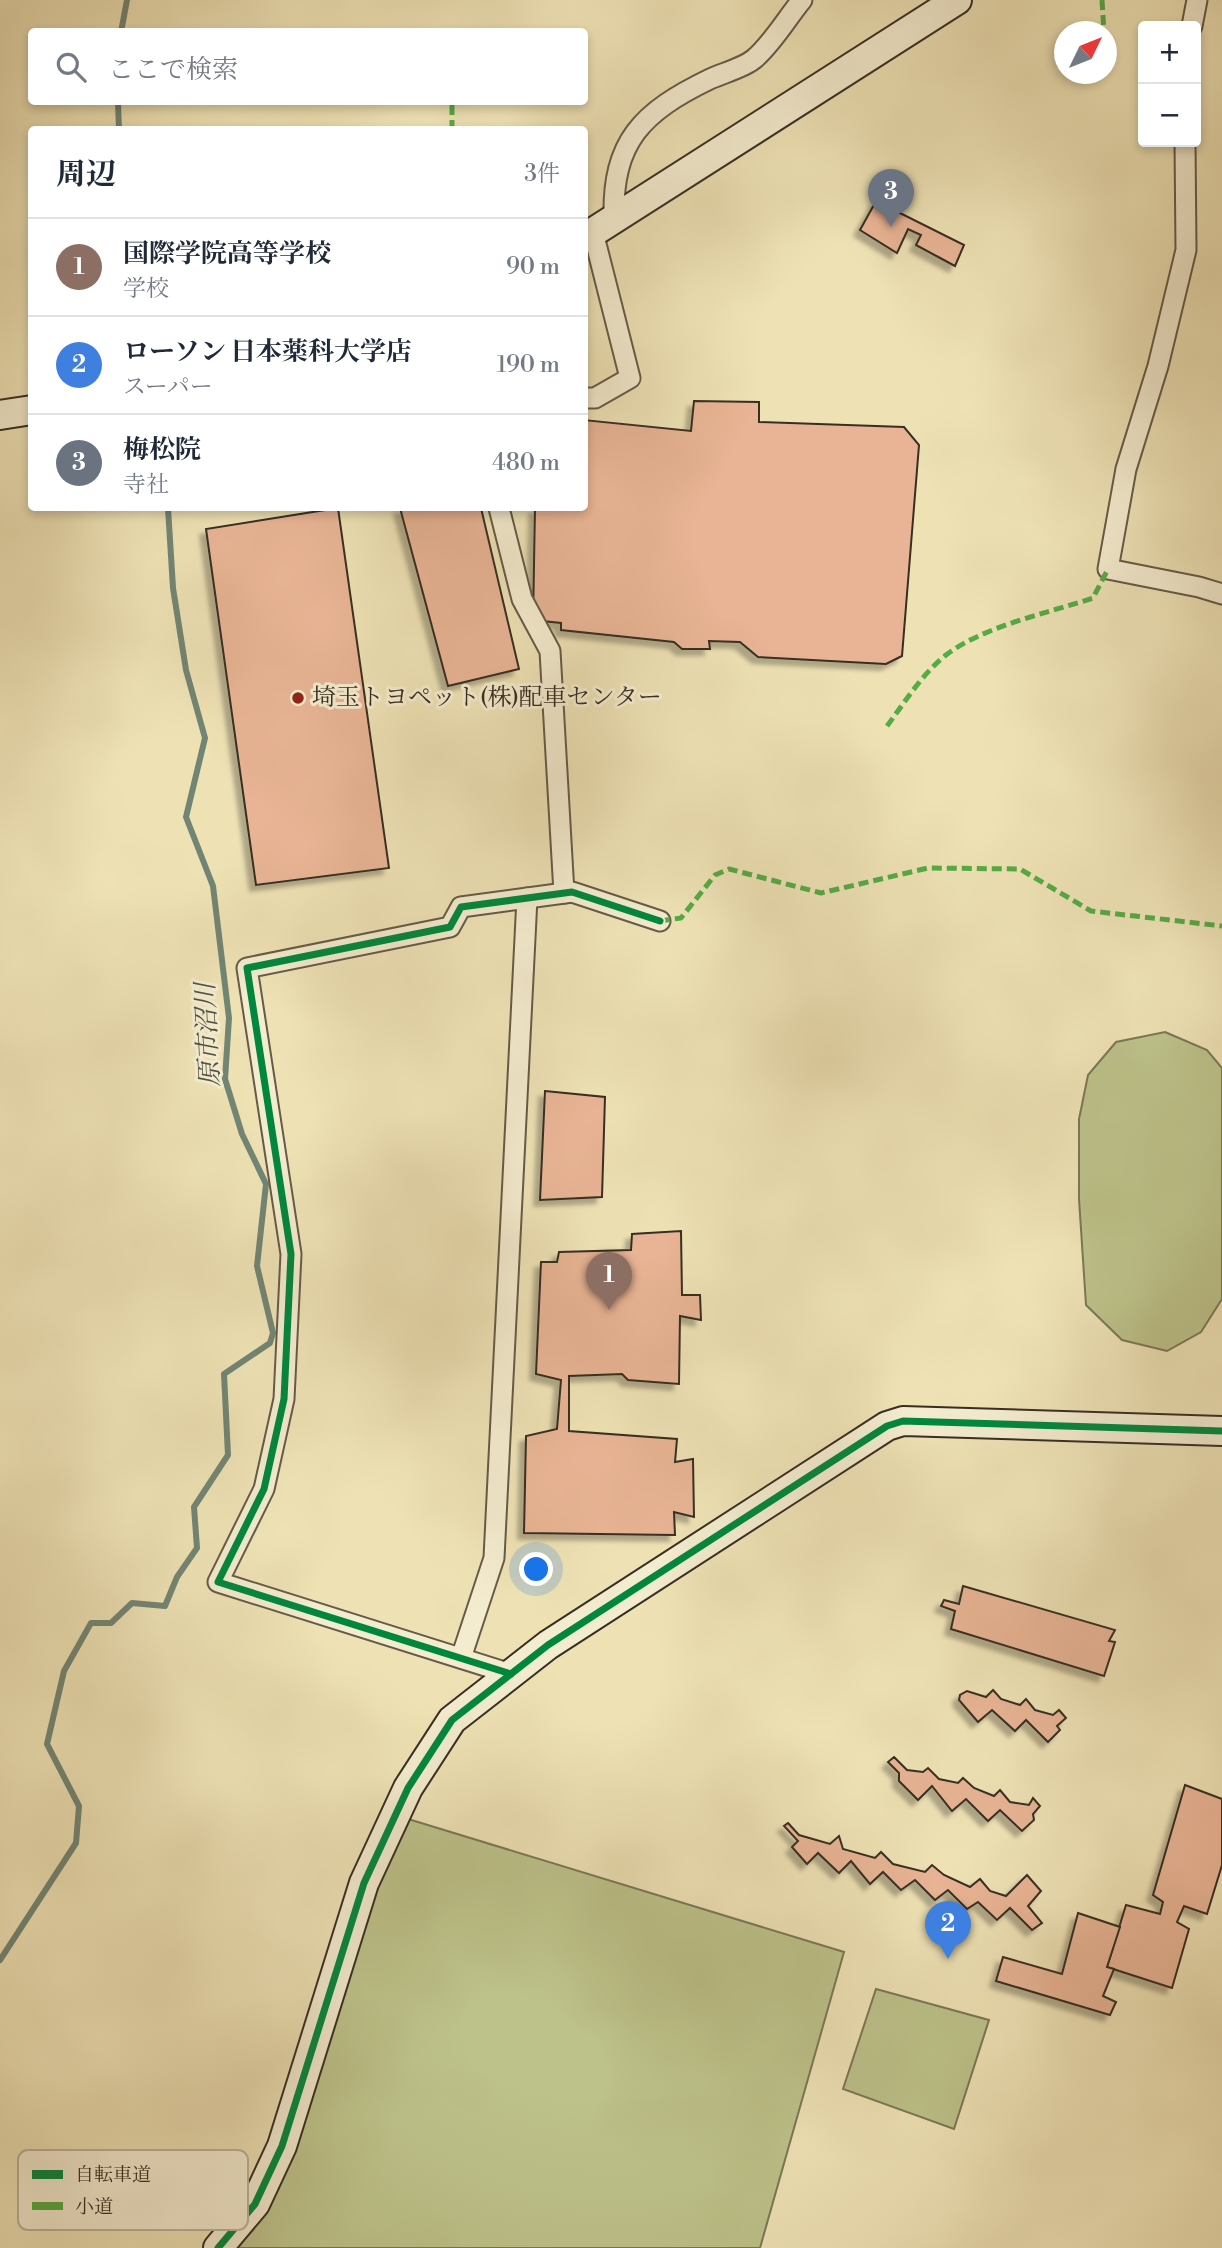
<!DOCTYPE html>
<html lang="ja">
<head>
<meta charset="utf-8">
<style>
	body { margin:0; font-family:"Libre Bodoni","Noto Serif JP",serif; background:#f2f2f3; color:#1f2937 }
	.controls { position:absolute; right:21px; top:21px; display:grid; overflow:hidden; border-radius:7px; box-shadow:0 4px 10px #0003 }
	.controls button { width:63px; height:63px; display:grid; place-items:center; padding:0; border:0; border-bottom:2px solid #e0e1e3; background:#fff; color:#1f2937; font:35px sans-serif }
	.compass { position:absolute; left:1054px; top:21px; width:63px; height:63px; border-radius:50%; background:#fff; box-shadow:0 4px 10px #0003; rotate:47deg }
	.you { position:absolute; left:537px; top:1570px; width:24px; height:24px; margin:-18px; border:5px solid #fff; border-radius:50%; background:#1a73e8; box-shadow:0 0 0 10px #1a73e833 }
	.badge { display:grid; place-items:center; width:46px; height:46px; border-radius:50%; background:#8f2418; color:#fff; font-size:23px; font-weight:700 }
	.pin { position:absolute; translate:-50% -58px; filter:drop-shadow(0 2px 4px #0008) }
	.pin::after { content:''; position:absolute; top:37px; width:24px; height:21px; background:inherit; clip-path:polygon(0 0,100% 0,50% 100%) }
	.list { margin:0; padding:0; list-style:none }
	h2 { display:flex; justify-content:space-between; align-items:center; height:91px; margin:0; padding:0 28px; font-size:30px }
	h2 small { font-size:23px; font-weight:400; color:#747a83 }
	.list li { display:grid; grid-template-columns:46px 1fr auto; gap:21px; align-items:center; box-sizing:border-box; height:98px; padding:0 28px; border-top:2px solid #e0e1e3 }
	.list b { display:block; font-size:26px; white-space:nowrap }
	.list p { margin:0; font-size:23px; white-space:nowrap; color:#747a83 }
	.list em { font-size:23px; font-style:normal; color:#747a83 }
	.icon { flex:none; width:38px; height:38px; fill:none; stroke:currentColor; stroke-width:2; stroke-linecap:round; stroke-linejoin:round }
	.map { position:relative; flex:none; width:1222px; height:2248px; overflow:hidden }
	.search { position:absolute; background:#fff; box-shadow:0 4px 10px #0003; left:28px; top:28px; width:560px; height:77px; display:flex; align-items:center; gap:18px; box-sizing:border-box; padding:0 24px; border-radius:7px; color:#747a83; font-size:26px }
	.panel { position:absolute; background:#fff; box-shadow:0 4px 10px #0003; left:28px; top:126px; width:560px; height:385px; border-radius:7px }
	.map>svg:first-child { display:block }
	.green { fill:#bdc28a; stroke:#7a7857; stroke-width:2 }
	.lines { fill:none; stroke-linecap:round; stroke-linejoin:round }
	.stream { stroke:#728574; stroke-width:6 }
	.building { fill:#e8b495; stroke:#372e24; stroke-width:2; filter:url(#shadow) }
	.street-casing { stroke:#655b48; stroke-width:23 }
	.secondary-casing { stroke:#372e24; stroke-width:32 }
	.street { stroke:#f4eccf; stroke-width:19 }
	.secondary { stroke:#f4eccf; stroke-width:28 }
	.quiet { stroke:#55ab44; stroke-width:5; stroke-dasharray:10 5; stroke-linecap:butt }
	.cycleway-casing { stroke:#f4eccf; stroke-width:11 }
	.cycleway { stroke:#00873e; stroke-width:7 }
	.poi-dot { fill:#8f2418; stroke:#f4eccf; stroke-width:2.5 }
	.labels { text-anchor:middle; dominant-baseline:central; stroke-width:6; stroke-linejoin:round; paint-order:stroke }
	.poi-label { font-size:24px; fill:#372e24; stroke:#f4eccf; text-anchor:start }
	.water-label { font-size:26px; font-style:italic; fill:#505245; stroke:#f4eccf }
	.key { fill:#f4eccf; stroke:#bbb39c; stroke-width:2 }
	.key-label { font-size:19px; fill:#372e24 }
</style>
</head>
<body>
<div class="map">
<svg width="1222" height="2248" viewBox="0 0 1222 2248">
	<defs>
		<filter id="shadow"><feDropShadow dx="-6" dy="6" stdDeviation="2" flood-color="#0004"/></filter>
	</defs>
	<rect width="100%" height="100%" fill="#eee2b5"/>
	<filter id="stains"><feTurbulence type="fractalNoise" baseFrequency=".00286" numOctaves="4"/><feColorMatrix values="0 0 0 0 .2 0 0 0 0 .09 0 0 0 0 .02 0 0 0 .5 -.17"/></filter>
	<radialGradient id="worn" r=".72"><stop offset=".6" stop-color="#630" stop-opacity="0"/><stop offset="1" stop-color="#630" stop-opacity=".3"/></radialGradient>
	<!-- green -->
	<g class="green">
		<polygon points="1165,1032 1207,1050 1222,1068 1222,1299 1201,1332 1167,1351 1122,1340 1086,1305 1079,1199 1079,1119 1088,1075 1116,1042"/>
		<polygon points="395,1815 844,1952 760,2248 238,2248"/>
		<polygon points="876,1989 989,2020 954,2129 843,2089"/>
	</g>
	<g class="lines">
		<!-- stream -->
		<g class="stream">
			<polyline points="121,32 127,0"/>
			<polyline points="118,102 119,130"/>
			<polyline points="0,1960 76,1843 79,1806 47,1744 64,1671 91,1623 111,1623 132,1603 165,1606 177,1577 197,1548 194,1507 228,1455 224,1374 270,1343 273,1333 257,1266 266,1184 242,1134 225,1079 229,1018 213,886 186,817 205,738 186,670 173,588 168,508"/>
		</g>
	</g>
	<!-- building -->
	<g class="building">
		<polygon points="876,201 964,245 955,266 916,245 921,235 908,229 897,253 860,230"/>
		<polygon points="694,401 759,402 759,422 904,427 919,445 902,656 886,664 758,657 740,642 709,641 710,649 682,649 674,642 561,630 561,623 533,620 535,508 584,508 584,420 691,431"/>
		<polygon points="338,508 389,868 256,885 206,529"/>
		<polygon points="400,508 481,508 519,669 448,686"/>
		<polygon points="545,1091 605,1097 602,1197 540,1200"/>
		<polygon points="681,1231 682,1295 700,1295 701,1320 680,1316 679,1384 628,1380 622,1374 569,1376 569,1431 677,1439 675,1462 693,1459 694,1517 674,1512 675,1535 524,1533 526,1436 557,1429 561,1380 536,1374 541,1262 557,1262 559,1252 631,1250 632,1234"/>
		<polygon points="963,1586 1115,1630 1109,1641 1115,1642 1104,1676 951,1629 955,1611 941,1606 944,1600 959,1604"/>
		<polygon points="993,1690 1001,1699 1020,1705 1026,1699 1035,1710 1053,1715 1059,1710 1066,1718 1057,1726 1060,1730 1048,1742 1026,1720 1015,1731 992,1710 978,1722 959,1700 960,1695 967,1691 986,1697"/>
		<polygon points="894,1757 907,1770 923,1772 928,1768 939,1779 958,1783 963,1778 974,1788 994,1796 1000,1790 1010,1802 1029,1805 1033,1798 1040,1806 1033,1814 1034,1820 1022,1831 1000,1810 988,1821 966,1799 952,1811 932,1786 918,1800 899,1781 899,1773 888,1762"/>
		<polygon points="1185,1785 1222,1799 1222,1865 1207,1914 1184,1906 1177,1922 1189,1929 1172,1988 1107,1967 1126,1905 1160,1914 1163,1902 1153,1895"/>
		<polygon points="788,1823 799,1835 830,1844 839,1836 843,1849 875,1858 881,1852 893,1864 925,1872 932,1865 944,1875 970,1887 980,1879 990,1891 1006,1896 1027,1875 1041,1891 1028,1906 1042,1923 1032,1930 1010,1908 997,1920 978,1902 967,1909 948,1890 935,1900 915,1880 901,1890 883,1872 870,1884 851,1861 839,1873 818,1853 807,1864 792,1847 798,1841 784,1826"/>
		<polygon points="1078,1913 1120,1927 1107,1967 1114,1969 1103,1996 1116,2002 1110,2015 996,1981 1003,1957 1062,1974"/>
	</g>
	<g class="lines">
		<!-- street casing -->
		<g class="street-casing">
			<g id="street">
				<polyline points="1192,26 1197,0"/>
				<polyline points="1185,142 1186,250 1158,366 1126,469 1108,569 1199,587 1222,594"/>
				<path d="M614,219C612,141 642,112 710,79C723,73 743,68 754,59C772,44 787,18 802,0"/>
				<polyline points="584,398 595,398 630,378 593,232"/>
				<polyline points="499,508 522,599 550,651 564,893"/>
				<polyline points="461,1658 494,1558 527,898"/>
				<polyline points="511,1674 218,1582 264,1489 284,1399 291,1254 247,968 450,927 461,907 572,892 660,921"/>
			</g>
		</g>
		<!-- secondary casing -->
		<g class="secondary-casing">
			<g id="secondary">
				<polyline points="584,238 957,0"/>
				<polyline points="0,415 32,410"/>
				<polyline points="218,2248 255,2204 282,2146 364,1883 408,1788 452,1720 548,1645 887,1426 903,1421 1222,1431"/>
			</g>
		</g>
		<!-- street -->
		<use href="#street" class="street"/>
		<!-- secondary -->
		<use href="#secondary" class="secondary"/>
		<!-- quiet -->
		<g class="quiet">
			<polyline points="1102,0 1104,32"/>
			<polyline points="452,130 452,102"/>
			<path d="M887,726C905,702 922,674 946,655C984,626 1048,613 1093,598L1108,569"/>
			<polyline points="660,921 681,918 715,875 729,869 821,893 928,868 1020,869 1091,911 1222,926"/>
		</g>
		<!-- cycleway casing -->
		<g class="cycleway-casing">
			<g id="cycleway">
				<polyline points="511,1674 218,1582 264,1489 284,1399 291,1254 247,968 450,927 461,907 572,892 660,921"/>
				<polyline points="218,2248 255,2204 282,2146 364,1883 408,1788 452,1720 548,1645 887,1426 903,1421 1222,1431"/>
			</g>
		</g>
		<!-- cycleway -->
		<use href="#cycleway" class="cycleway"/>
	</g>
	<!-- markers -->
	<circle class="poi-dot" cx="298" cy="698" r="7"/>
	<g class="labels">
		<!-- poi labels -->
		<g class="poi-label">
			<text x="312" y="698">埼玉トヨペット(株)配車センター</text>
		</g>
		<!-- water labels -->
		<g class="water-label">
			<text transform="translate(208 1035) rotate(-93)">原市沼川</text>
		</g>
	</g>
	<!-- legend -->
	<rect x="18" y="2150" width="230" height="80" rx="10" class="key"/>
	<rect x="32" y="2170" width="31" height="9" fill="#00873e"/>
	<rect x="32" y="2202" width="31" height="8" fill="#55ab44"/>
	<g class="key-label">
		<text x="75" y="2181">自転車道</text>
		<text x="75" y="2213">小道</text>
	</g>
	<rect width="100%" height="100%" filter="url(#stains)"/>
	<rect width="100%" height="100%" fill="url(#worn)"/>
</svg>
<div class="controls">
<button>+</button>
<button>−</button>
</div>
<svg class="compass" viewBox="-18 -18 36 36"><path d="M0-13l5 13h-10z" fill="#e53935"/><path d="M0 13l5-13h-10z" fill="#747a83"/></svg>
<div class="you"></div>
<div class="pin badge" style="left:609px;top:1310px;background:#8d6e63">1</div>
<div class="pin badge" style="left:948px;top:1959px;background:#3f7fe0">2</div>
<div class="pin badge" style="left:891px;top:227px;background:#6b7280">3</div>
<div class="search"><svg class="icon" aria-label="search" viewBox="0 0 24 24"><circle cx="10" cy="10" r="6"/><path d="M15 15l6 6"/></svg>ここで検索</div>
<section class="panel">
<h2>周辺<small>3件</small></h2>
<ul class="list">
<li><span class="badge" style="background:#8d6e63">1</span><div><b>国際学院高等学校</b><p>学校</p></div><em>90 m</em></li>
<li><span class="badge" style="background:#3f7fe0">2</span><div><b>ローソン 日本薬科大学店</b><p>スーパー</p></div><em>190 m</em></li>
<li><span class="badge" style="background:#6b7280">3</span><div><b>梅松院</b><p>寺社</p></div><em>480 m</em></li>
</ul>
</section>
</div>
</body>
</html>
